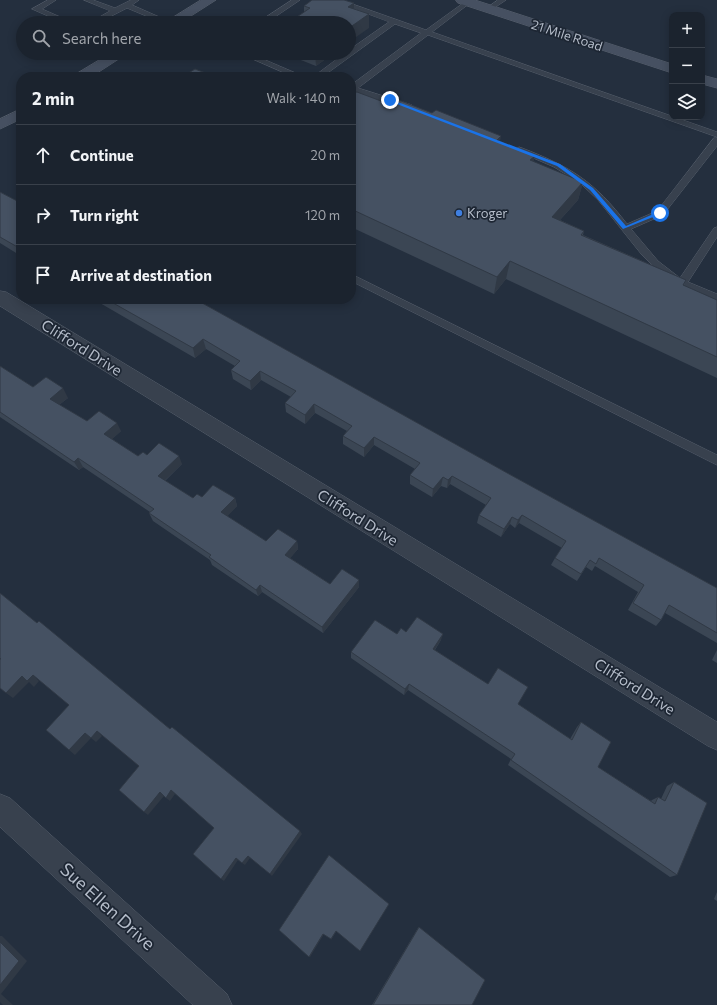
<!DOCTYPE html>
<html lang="en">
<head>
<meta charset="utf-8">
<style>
	body { margin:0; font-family:Commissioner,sans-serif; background:#242b36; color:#f1f3f6 }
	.controls { position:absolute; right:12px; top:12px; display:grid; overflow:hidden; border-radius:8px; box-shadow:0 2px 10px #0003 }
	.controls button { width:36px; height:36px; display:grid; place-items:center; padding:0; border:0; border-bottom:1px solid #39404a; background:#1b232e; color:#f1f3f6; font:20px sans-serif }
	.stop { position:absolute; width:12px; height:12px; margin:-9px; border:3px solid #1a73e8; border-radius:50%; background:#fff }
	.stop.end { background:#1a73e8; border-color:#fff; box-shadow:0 1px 4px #0008 }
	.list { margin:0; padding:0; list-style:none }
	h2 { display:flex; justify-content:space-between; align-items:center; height:52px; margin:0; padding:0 16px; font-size:17px }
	h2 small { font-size:13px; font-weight:400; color:#a0a4aa }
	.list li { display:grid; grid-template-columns:26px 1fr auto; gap:12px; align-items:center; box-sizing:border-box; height:60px; padding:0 16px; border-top:1px solid #39404a }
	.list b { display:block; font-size:15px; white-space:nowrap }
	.list em { font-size:13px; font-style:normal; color:#a0a4aa }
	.icon { flex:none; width:22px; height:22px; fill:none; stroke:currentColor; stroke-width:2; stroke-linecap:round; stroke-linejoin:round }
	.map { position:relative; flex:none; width:717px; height:1005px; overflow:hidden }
	.search { position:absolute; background:#1b232e; box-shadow:0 2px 10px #0003; left:16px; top:16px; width:340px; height:44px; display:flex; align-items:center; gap:10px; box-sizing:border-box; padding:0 14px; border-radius:22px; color:#a0a4aa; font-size:15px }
	.panel { position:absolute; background:#1b232e; box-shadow:0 2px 10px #0003; left:16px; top:72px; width:340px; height:232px; border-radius:16px }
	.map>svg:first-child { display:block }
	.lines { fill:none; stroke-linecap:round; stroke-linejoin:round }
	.lane-casing { stroke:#565f6c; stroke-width:1 }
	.street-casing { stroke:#565f6c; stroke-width:1 }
	.secondary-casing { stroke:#565f6c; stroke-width:1 }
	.lane { fill:#38414e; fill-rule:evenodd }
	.street { fill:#38414e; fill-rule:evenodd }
	.secondary { fill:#465061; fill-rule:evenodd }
	.wall { fill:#3b4654 }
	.shaded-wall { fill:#303945 }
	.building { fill:#455162; stroke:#303945 }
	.route { fill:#1a73e8 }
	.shop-dot { fill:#3f7fe0; stroke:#1d2633; stroke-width:1.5 }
	.labels { text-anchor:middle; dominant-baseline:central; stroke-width:3.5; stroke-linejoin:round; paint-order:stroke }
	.far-street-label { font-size:13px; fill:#b4bcc9; stroke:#1d2633 }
	.far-poi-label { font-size:13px; fill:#b4bcc9; stroke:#1d2633; text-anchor:start }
	.street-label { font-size:15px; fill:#b4bcc9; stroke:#1d2633 }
	.near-street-label { font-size:18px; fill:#b4bcc9; stroke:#1d2633 }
</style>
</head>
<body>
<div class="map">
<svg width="717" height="1005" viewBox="0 0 717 1005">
	<rect width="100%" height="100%" fill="#242f3e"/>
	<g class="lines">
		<!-- lane casing -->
		<g class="lane-casing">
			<g id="lane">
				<polygon points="48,0 56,0 42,9 74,23 64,23 32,9"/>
				<polygon points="84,0 93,0 115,8 131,0 139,0 132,5 173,23 163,23 127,8 98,23 89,23 110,11"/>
				<polygon points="292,0 300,0 266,23 257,23"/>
				<polygon points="331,0 341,0 426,30 466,1 470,1 470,3 432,32 717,132 717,137 428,35 358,88 412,105 412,109 406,109 351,91 351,85 421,33 395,24 322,77 313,77 345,53 349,53 349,50 389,22"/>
				<polygon points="498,0 506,0 491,10 487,10 487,8"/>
				<polygon points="239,53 249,53 305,77 294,77"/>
				<path d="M714,138H717V146L663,215L631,229L658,261L680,278L714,228L717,227V237L688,282L717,294V301L680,287L662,275L642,255L598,200L580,183L554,167L515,150L519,147L522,148C571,167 594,181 627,224L657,211Z"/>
				<polygon points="351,274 717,455 717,465 351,281"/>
			</g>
		</g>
		<!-- street casing -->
		<g class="street-casing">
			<g id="street">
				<polygon points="0,291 6,292 717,722 717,750 708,746 0,306"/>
				<polygon points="0,794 10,798 227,994 232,1005 193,1005 0,827"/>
			</g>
		</g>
		<!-- secondary casing -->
		<g class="secondary-casing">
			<g id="secondary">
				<polygon points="201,0 216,0 180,23 164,23"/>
				<polygon points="456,0 475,0 672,64 672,73 458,3"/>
				<polygon points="111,53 128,53 91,77 74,77 76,74"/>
				<polygon points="702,75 717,79 717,88 702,84"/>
				<polygon points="21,109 21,119 0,129 0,119"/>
			</g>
		</g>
		<!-- lane -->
		<use href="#lane" class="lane"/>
		<!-- street -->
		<use href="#street" class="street"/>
		<!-- secondary -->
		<use href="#secondary" class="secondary"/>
	</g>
	<!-- wall -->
	<g class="wall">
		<polygon points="354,3 354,9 369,28 304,12 304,6"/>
		<polygon points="283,53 334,53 316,66"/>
		<polygon points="351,93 389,104 500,142 533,162 583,182 578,200 560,220 584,231 583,235 686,280 684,286 717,300 717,378 506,279 494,294 351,227"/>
		<polygon points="0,192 21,203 21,256 0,243"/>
		<polygon points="93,299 195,299 509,474 717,588 717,643 665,613 661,620 656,626 628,610 638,592 595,566 592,571 586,567 577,581 551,565 555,558 562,548 519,523 515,528 510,524 501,537 477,523 479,515 486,505 450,484 447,488 441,486 432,497 410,484 410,475 415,469 374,445 364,457 343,444 343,436 347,431 315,413 305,424 286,412 285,403 291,397 261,380 251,390 233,379 231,370 235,366 206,349 195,358"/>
		<polygon points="0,366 33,387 68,398 59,405 87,421 121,431 112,439 138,456 147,455 182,464 165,481 193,498 202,497 235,498 237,506 227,516 266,541 297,541 298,549 290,558 330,584 359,580 359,587 323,633 262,592 258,596 212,565 210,560 153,521 149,513 150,512 83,467 79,470 0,417"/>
		<polygon points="406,632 441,640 435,650 570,739 577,727 581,722 598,767 651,801 652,800 658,797 661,799 667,786 674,782 677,875 670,877 508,765 511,759 408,690 404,695 351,658 351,652"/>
		<polygon points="717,650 717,663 712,660"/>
		<polygon points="717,892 717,901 714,899"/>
		<polygon points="419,927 472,1005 372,1005 418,928"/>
	</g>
	<!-- shaded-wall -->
	<g class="shaded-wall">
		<polygon points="354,3 354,17 348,7"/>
		<polygon points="369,14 369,28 349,42 349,28"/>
		<polygon points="315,53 334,53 316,66"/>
		<polygon points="501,136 498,154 497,140"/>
		<polygon points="535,156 531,174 530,160"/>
		<polygon points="583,182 578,200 547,234 552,217"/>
		<polygon points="510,261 506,279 494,294 497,277"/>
		<polygon points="203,339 206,349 195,358 193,348"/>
		<polygon points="260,371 261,380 251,390 250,381"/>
		<polygon points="63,388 68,398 55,408 50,399"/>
		<polygon points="314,404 315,413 305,424 305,415"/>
		<polygon points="117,423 121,431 108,443 104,434"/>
		<polygon points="374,437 374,445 364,457 364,448"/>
		<polygon points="179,456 182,464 161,484 158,476"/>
		<polygon points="78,458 83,467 79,470 74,462"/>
		<polygon points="452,476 450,484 447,488 448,480"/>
		<polygon points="443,477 441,486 432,497 433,489"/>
		<polygon points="235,498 237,506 224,520 221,512"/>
		<polygon points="522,515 519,523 515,528 518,520"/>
		<polygon points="512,517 510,524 501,537 504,529"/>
		<polygon points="297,541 298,549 287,562 285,555"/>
		<polygon points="359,580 359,587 323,633 322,627"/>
		<polygon points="260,585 262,592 258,596 256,590"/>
		<polygon points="443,634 441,640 431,655 433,649"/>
		<polygon points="33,675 39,681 34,687 29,682 13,698 6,693 22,676"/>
		<polygon points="409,684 408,690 404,695 405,689"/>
		<polygon points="97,731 102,736 96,742 91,738 75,755 69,750 85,733"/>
		<polygon points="171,790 175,794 170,801 166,798"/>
		<polygon points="160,792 164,796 148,815 144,812"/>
		<polygon points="300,831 302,834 272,876 270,874"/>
		<polygon points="248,856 250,858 245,865 242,863"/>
		<polygon points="236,858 238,860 224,881 221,879"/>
		<polygon points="336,931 336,932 331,940 331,939"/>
		<polygon points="323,934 324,934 310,957 309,957"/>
		<polygon points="0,936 2,936 27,961 1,994 13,1005 3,1005 0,1002"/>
	</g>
	<!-- building -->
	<g class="building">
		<polygon points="312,0 344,0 354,3 348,7 369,14 349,28 349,23 288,23 310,8 304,6"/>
		<polygon points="195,69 216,77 182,77"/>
		<polygon points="357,92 389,104 396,99 432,113 436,110 501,136 497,140 535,156 530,160 583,182 552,217 584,231 581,235 686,280 683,285 717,300 717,357 510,261 497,277 351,209 351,93"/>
		<polygon points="0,192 21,203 21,249 0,237"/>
		<polygon points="106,299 195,299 509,474 717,588 717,633 669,605 661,620 633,603 644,585 599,558 596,564 590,560 581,574 555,558 566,541 522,515 518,520 512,517 504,529 479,515 491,498 452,476 448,480 443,477 433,489 410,475 420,463 374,437 364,448 343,436 352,426 314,404 305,415 285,403 296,391 260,371 250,381 231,370 240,361 203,339 193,348"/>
		<polygon points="0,366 33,387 46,377 63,388 50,399 87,421 99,411 117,423 104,434 138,456 143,452 147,455 159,443 179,456 158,476 193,498 197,494 202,497 213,485 235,498 221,512 266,541 278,529 297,541 285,555 330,584 342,569 359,580 322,627 260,585 256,590 209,557 211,555 149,513 154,509 78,458 74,462 0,412"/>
		<polygon points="0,593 37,623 39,621 170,729 172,727 300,831 270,874 248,856 242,863 236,858 221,879 193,854 214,828 171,790 166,798 160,792 144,812 119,790 139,766 97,731 91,738 85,733 69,750 46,730 69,705 33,675 27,681 22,676 6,693 0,688 0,659 1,659 0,658"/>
		<polygon points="417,617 443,634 433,649 488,684 498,668 528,687 518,704 572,740 581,722 611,742 598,767 655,804 658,797 665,801 674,782 707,803 677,875 511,760 515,754 409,684 405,689 351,652 375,620 397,634 401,628 406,632"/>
		<polygon points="329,855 389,904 360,951 336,931 331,939 323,934 309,957 279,930"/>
		<polygon points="419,927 485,980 472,1005 373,1005"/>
		<polygon points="0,942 19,961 0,985"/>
	</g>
	<!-- route -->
	<polygon class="route" points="390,99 560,164 593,188 626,226 658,212 663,213 623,229 590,190 557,166 389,101"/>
	<!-- markers -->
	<circle class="shop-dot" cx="459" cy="213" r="4"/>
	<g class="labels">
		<!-- far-street labels -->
		<g class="far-street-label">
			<text transform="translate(567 35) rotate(18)">21 Mile Road</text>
		</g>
		<!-- far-poi labels -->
		<g class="far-poi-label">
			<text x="467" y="213">Kroger</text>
		</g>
		<!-- street labels -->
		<g class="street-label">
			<text transform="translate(82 347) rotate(32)">Clifford Drive</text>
			<text transform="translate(358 517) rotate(32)">Clifford Drive</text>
			<text transform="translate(635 686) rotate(32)">Clifford Drive</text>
		</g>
		<!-- near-street labels -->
		<g class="near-street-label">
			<text transform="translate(108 906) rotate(42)">Sue Ellen Drive</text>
		</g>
	</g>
</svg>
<div class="controls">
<button>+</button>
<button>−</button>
<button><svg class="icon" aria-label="layers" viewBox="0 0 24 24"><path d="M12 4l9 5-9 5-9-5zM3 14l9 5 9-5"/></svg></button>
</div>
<div class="stop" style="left:660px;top:213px"></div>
<div class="stop end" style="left:390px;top:100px"></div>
<div class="search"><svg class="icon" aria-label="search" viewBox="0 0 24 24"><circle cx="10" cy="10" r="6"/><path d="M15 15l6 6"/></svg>Search here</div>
<section class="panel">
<h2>2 min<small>Walk · 140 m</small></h2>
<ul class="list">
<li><svg class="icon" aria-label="ahead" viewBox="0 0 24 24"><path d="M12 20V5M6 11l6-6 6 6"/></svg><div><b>Continue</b></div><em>20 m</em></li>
<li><svg class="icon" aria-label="right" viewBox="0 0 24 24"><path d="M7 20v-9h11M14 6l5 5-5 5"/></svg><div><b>Turn right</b></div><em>120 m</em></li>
<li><svg class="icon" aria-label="arrive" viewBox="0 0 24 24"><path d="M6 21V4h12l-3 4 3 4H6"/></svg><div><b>Arrive at destination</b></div></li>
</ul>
</section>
</div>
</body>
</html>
